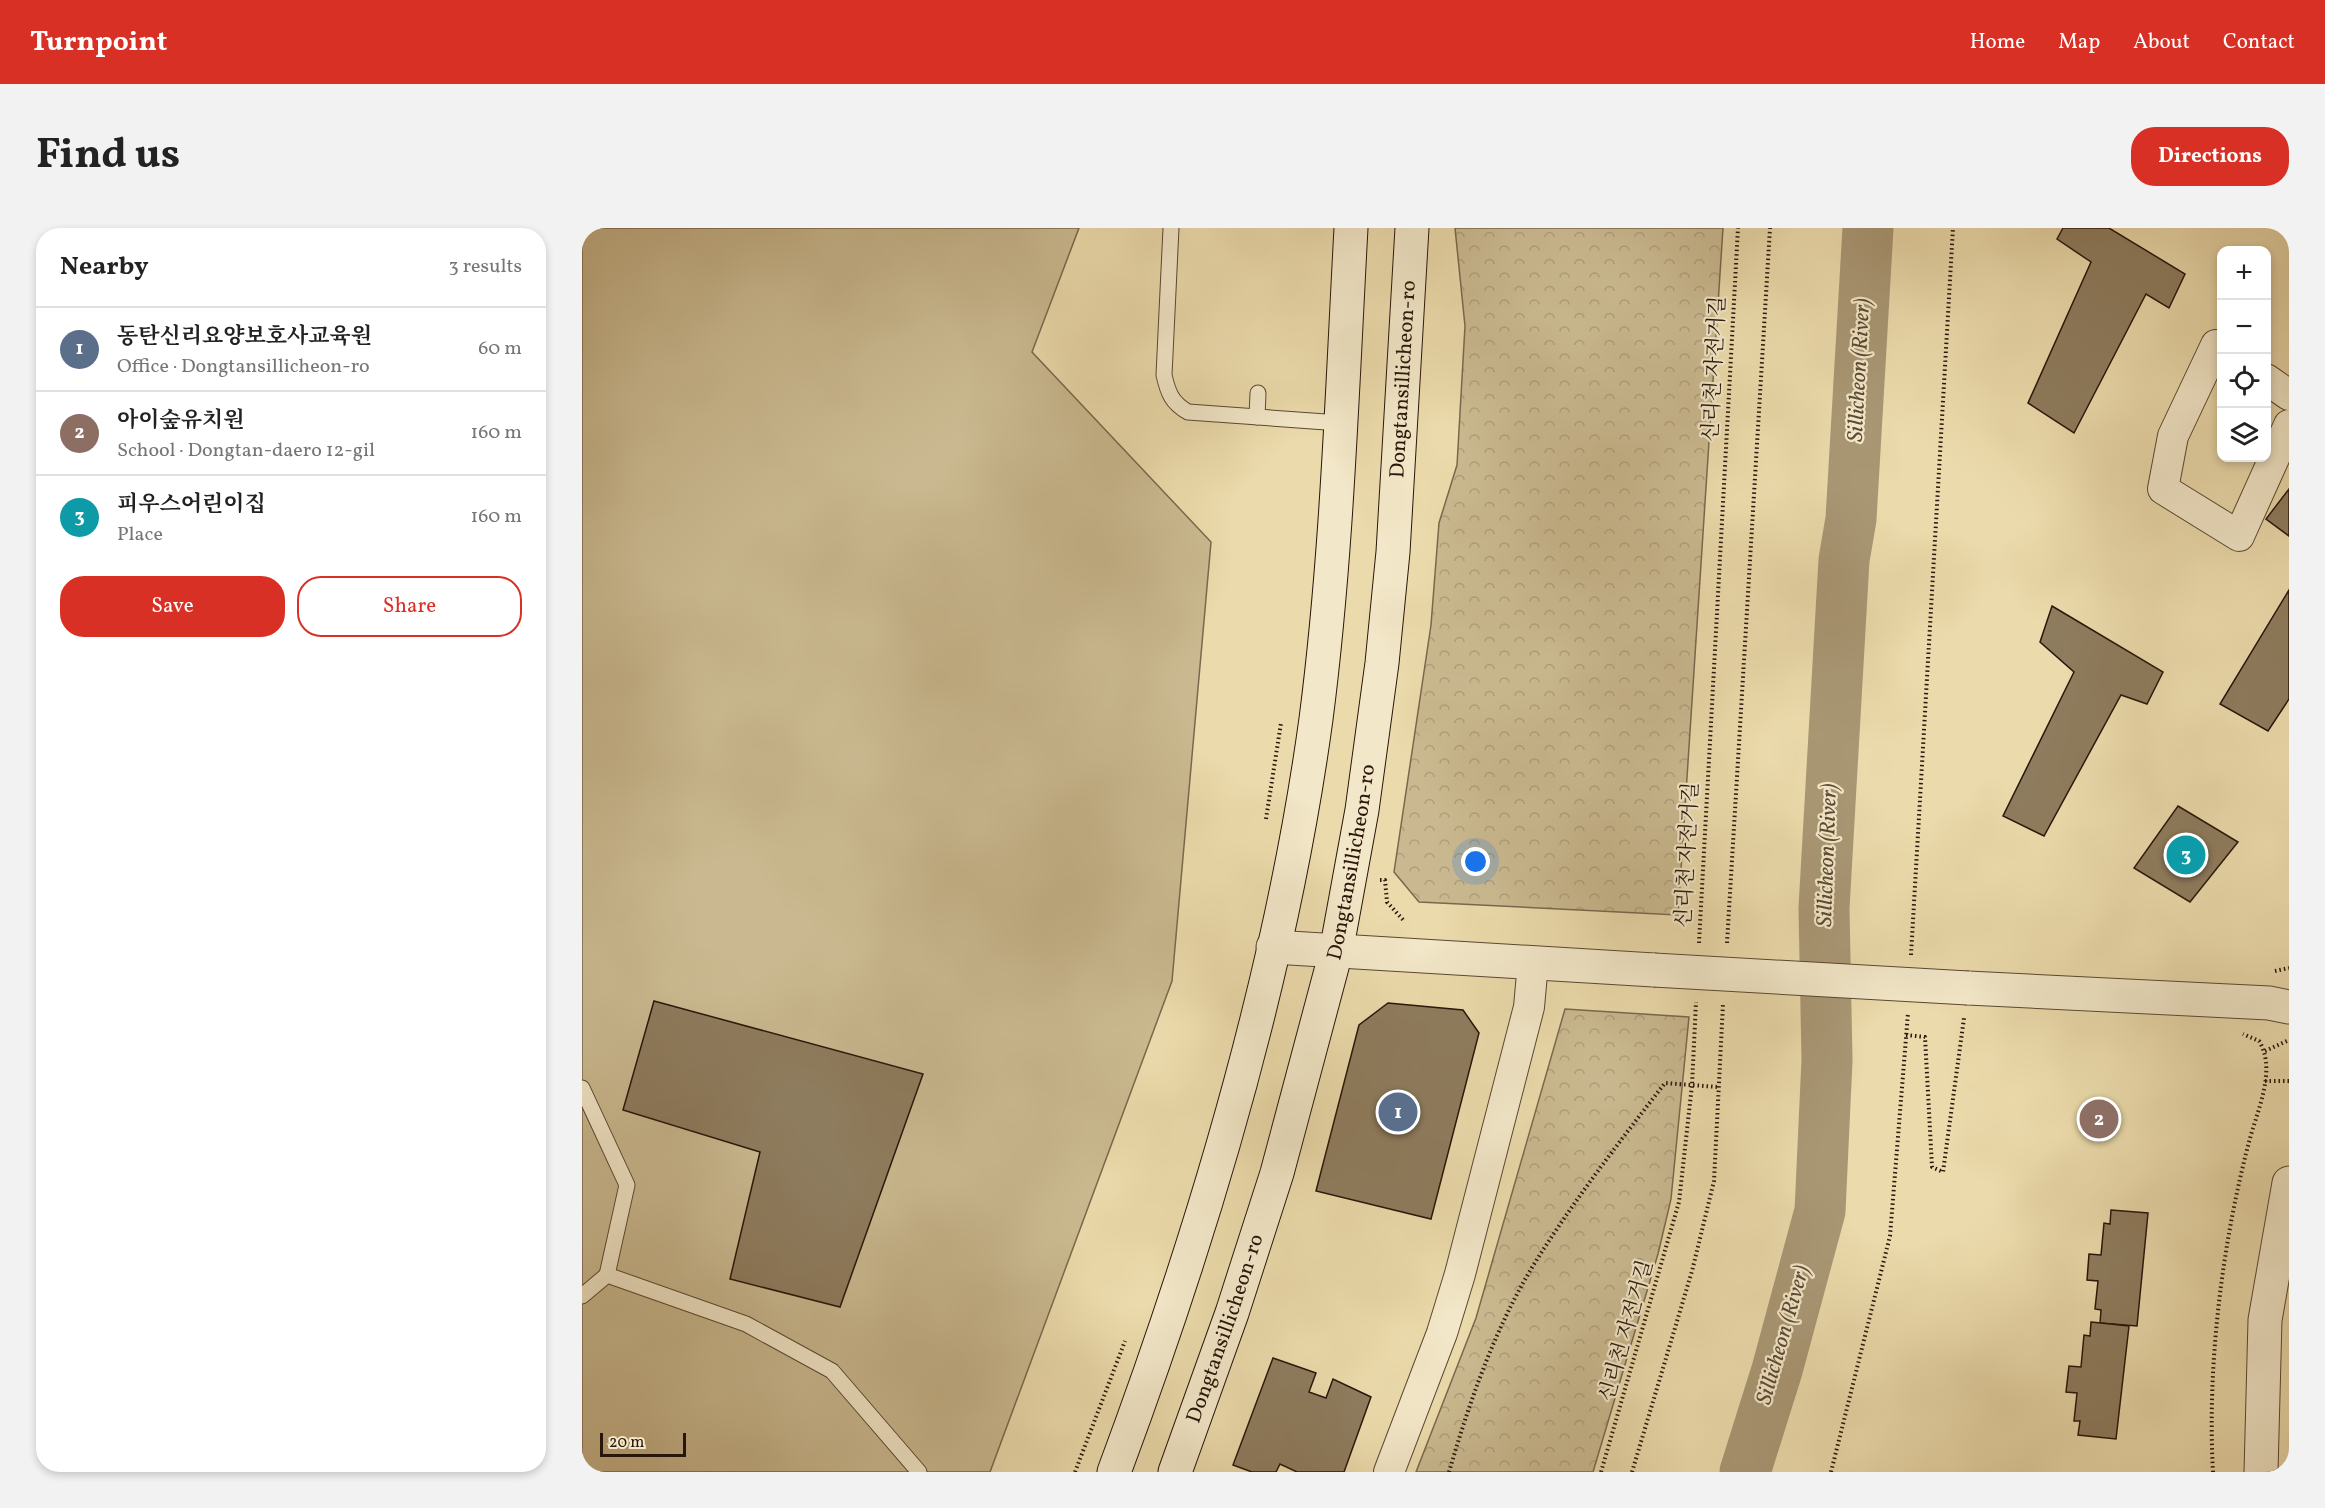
<!DOCTYPE html>
<html lang="en">
<head>
<meta charset="utf-8">
<style>
	body { margin:0; font-family:Vollkorn,"Noto Serif KR",serif; background:#f2f2f2; color:#222 }
	.controls { position:absolute; right:18px; top:18px; display:grid; overflow:hidden; border-radius:12px; box-shadow:0 3px 9px #0003 }
	.controls button { width:54px; height:54px; display:grid; place-items:center; padding:0; border:0; border-bottom:2px solid #e0e0e0; background:#fff; color:#222; font:30px sans-serif }
	.scale { position:absolute; left:18px; bottom:15px; width:86px; box-sizing:border-box; padding-left:6px; border:3px solid #29160a; border-top:0; font-size:16px; line-height:21px; white-space:nowrap; color:#29160a; -webkit-text-stroke:4px #f2e7c8; paint-order:stroke }
	.you { position:absolute; left:894px; top:634px; width:21px; height:21px; margin:-15px; border:4px solid #fff; border-radius:50%; background:#1a73e8; box-shadow:0 0 0 9px #1a73e833 }
	.badge { display:grid; place-items:center; width:39px; height:39px; border-radius:50%; background:#d93025; color:#fff; font-size:20px; font-weight:700 }
	.pin { position:absolute; translate:-50% -50%; border:3px solid #fff; box-shadow:0 2px 6px #0006 }
	.list { margin:0; padding:0; list-style:none }
	h2 { display:flex; justify-content:space-between; align-items:center; height:78px; margin:0; padding:0 24px; font-size:26px }
	h2 small { font-size:20px; font-weight:400; color:#767676 }
	.list li { display:grid; grid-template-columns:39px 1fr auto; gap:18px; align-items:center; box-sizing:border-box; height:84px; padding:0 24px; border-top:2px solid #e0e0e0 }
	.list b { display:block; font-size:22px; white-space:nowrap }
	.list p { margin:0; font-size:20px; white-space:nowrap; color:#767676 }
	.list em { font-size:20px; font-style:normal; color:#767676 }
	.actions { display:flex; gap:12px; padding:18px 24px }
	.actions a { flex:1; padding:14px 0; border:2px solid #d93025; border-radius:24px; text-align:center; font-size:21px; color:#d93025 }
	.actions .main { background:#d93025; color:#fff }
	.icon { flex:none; width:33px; height:33px; fill:none; stroke:currentColor; stroke-width:2; stroke-linecap:round; stroke-linejoin:round }
	.map { position:relative; flex:none; width:1707px; height:1244px; overflow:hidden; border-radius:24px }
	header { display:flex; align-items:center; gap:36px; box-sizing:border-box; height:84px; padding:0 30px; background:#d93025; color:#fff }
	header strong { font-size:28px }
	nav { display:flex; gap:33px; margin-inline-start:auto; font-size:21px }
	.intro { display:flex; align-items:center; justify-content:space-between; box-sizing:border-box; height:144px; padding:0 36px }
	h1 { margin:0; font-size:42px }
	.button { padding:15px 27px; border-radius:24px; background:#d93025; color:#fff; font-size:21px; font-weight:700 }
	main { display:flex; gap:36px; padding:0 36px }
	aside { flex:1; background:#fff; border-radius:24px; box-shadow:0 3px 9px #0003 }
	.map>svg:first-child { display:block }
	.grass { fill:#cab990; stroke:#7a684d; stroke-width:1.5 }
	.forest { fill:url(#forest-crowns); stroke:#7a684d; stroke-width:1.5 }
	.lines { fill:none; stroke-linecap:round; stroke-linejoin:round }
	.river { stroke:#a99774; stroke-width:51 }
	.building { fill:#8e7c5e; stroke:#29160a; stroke-width:1.5 }
	.service-casing { stroke:#5a4732; stroke-width:17 }
	.minor-casing { stroke:#5a4732; stroke-width:32 }
	.tertiary-casing { stroke:#5a4732; stroke-width:35 }
	.secondary-casing { stroke:#29160a; stroke-width:35 }
	.path { stroke:#29160a; stroke-width:4; stroke-dasharray:1.5 3; stroke-linecap:butt }
	.service { stroke:#f2e7c8; stroke-width:15 }
	.minor { stroke:#f2e7c8; stroke-width:30 }
	.tertiary { stroke:#f2e7c8; stroke-width:33 }
	.secondary { stroke:#f2e7c8; stroke-width:33 }
	.tertiary-bridge-casing { stroke:#5a4732; stroke-width:35; stroke-linecap:butt }
	.tertiary-bridge { stroke:#f2e7c8; stroke-width:33 }
	.labels { text-anchor:middle; dominant-baseline:central; stroke-width:4.5; stroke-linejoin:round; paint-order:stroke }
	.street-label { font-size:21px; fill:#29160a; stroke:#f2e7c8 }
	.water-label { font-size:22px; font-style:italic; fill:#5c4a34; stroke:#f2e7c8 }
</style>
</head>
<body>
<header>
<strong>Turnpoint</strong>
<nav><a>Home</a><a>Map</a><a>About</a><a>Contact</a></nav>
</header>
<div class="intro"><h1>Find us</h1><a class="button">Directions</a></div>
<main>
<aside>
<h2>Nearby<small>3 results</small></h2>
<ul class="list">
<li><span class="badge" style="background:#5c6f8a">1</span><div><b>동탄신리요양보호사교육원</b><p>Office · Dongtansillicheon-ro</p></div><em>60 m</em></li>
<li><span class="badge" style="background:#8d6e63">2</span><div><b>아이숲유치원</b><p>School · Dongtan-daero 12-gil</p></div><em>160 m</em></li>
<li><span class="badge" style="background:#0f9aa8">3</span><div><b>피우스어린이집</b><p>Place</p></div><em>160 m</em></li>
</ul>
<div class="actions"><a class="main">Save</a><a>Share</a></div>
</aside>
<div class="map">
<svg width="1707" height="1244" viewBox="0 0 1707 1244">
	<defs>
		<pattern id="forest-crowns" width="20" height="18" patternUnits="userSpaceOnUse" patternTransform="scale(1.5)"><rect width="20" height="18" fill="#cab990"/><path d="M2 6a3 3 0 1 1 6 0M12 15a3 3 0 1 1 6 0" fill="none" stroke="#ae9e7b"/></pattern>
	</defs>
	<rect width="100%" height="100%" fill="#ebdaab"/>
	<filter id="stains"><feTurbulence type="fractalNoise" baseFrequency=".00333" numOctaves="4"/><feColorMatrix values="0 0 0 0 .2 0 0 0 0 .09 0 0 0 0 .02 0 0 0 .5 -.17"/></filter>
	<radialGradient id="worn" r=".72"><stop offset=".6" stop-color="#630" stop-opacity="0"/><stop offset="1" stop-color="#630" stop-opacity=".3"/></radialGradient>
	<!-- grass -->
	<polygon class="grass" points="0,0 497,0 450,124 629,314 590,753 408,1244 0,1244"/>
	<!-- forest -->
	<g class="forest">
		<polygon points="873,0 1141,0 1096,687 837,674 812,644 849,397 857,295 875,237 883,98"/>
		<polygon points="983,781 1107,789 1089,971 1076,1026 1011,1244 834,1244 894,1090"/>
	</g>
	<g class="lines">
		<!-- river -->
		<polyline class="river" points="1163,1244 1195,1142 1238,983 1245,832 1242,680 1262,332 1269,291 1286,0"/>
	</g>
	<!-- building -->
	<g class="building">
		<polygon points="1481,0 1527,0 1603,46 1587,80 1564,66 1492,205 1446,175 1509,34 1475,11"/>
		<polygon points="1707,261 1707,308 1684,291"/>
		<polygon points="1707,362 1707,471 1686,503 1638,476"/>
		<polygon points="1470,378 1581,444 1565,476 1539,467 1462,608 1421,588 1492,444 1458,414"/>
		<polygon points="1596,578 1656,614 1608,674 1552,640"/>
		<polygon points="72,773 341,846 258,1079 148,1051 178,924 41,882"/>
		<polygon points="806,775 881,782 897,805 849,991 734,963 777,797"/>
		<polygon points="1529,982 1566,985 1555,1098 1518,1095 1519,1082 1513,1081 1516,1053 1505,1052 1507,1026 1519,1027 1522,995 1528,996"/>
		<polygon points="1509,1094 1547,1098 1534,1211 1496,1207 1498,1193 1492,1193 1495,1165 1484,1164 1487,1138 1499,1139 1502,1107 1508,1108"/>
		<polygon points="691,1130 734,1145 727,1164 744,1170 751,1151 789,1169 762,1244 715,1244 698,1236 694,1244 670,1244 651,1237"/>
	</g>
	<g class="lines">
		<!-- service casing -->
		<g class="service-casing">
			<g id="service">
				<path d="M589,0L582,147C586,165 590,175 606,184L758,195"/>
				<polyline points="675,189 676,165"/>
				<polyline points="0,860 45,957 25,1047"/>
				<polyline points="0,1068 25,1047 164,1096 250,1143 337,1244"/>
			</g>
		</g>
		<!-- minor casing -->
		<g class="minor-casing">
			<g id="minor">
				<polyline points="1640,121 1634,117 1591,208 1581,261 1657,308 1707,197"/>
				<polyline points="1684,151 1707,167"/>
				<polyline points="807,1244 860,1105 878,1046 947,779 951,735"/>
			</g>
		</g>
		<!-- tertiary casing -->
		<g class="tertiary-casing">
			<g id="tertiary">
				<polyline points="691,719 1072,742"/>
				<polyline points="1386,760 1687,775 1707,779"/>
				<polyline points="1679,1244 1683,1092 1707,955"/>
			</g>
		</g>
		<!-- secondary casing -->
		<g class="secondary-casing">
			<g id="secondary">
				<path d="M532,1244C622,1003 699,747 734,491C755,329 760,164 769,0"/>
				<path id="s1" d="M593,1244L650,1085L695,945L754,724L780,582L800,435L811,324L830,0"/>
			</g>
		</g>
		<!-- path -->
		<g class="path">
			<polyline points="684,591 699,495"/>
			<polyline points="798,652 803,652 805,674 823,694"/>
			<polyline points="1117,715 1156,0"/>
			<polyline points="1145,715 1188,0"/>
			<polyline points="1329,727 1371,0"/>
			<polyline points="1693,743 1707,740"/>
			<polyline points="1324,807 1343,809 1350,939 1361,944 1382,790"/>
			<polyline points="1683,823 1707,812"/>
			<polyline points="1683,853 1707,853"/>
			<polyline points="493,1244 543,1113"/>
			<path d="M867,1244C888,1172 914,1097 954,1033C993,971 1038,913 1083,855L1136,859"/>
			<polyline points="1019,1244 1097,974 1110,857 1114,774"/>
			<polyline points="1050,1244 1110,1043 1132,953 1141,776"/>
			<polyline points="1249,1244 1308,1008 1326,785"/>
			<path d="M1631,1244C1625,1138 1640,1016 1667,914C1675,883 1695,842 1677,813L1661,806"/>
		</g>
		<!-- service -->
		<use href="#service" class="service"/>
		<!-- minor -->
		<use href="#minor" class="minor"/>
		<!-- tertiary -->
		<use href="#tertiary" class="tertiary"/>
		<!-- secondary -->
		<use href="#secondary" class="secondary"/>
		<!-- tertiary-bridge casing -->
		<g class="tertiary-bridge-casing">
			<polyline id="tertiary-bridge" points="1072,742 1386,760"/>
		</g>
		<!-- tertiary-bridge -->
		<use href="#tertiary-bridge" class="tertiary-bridge"/>
	</g>
	<g class="labels">
		<!-- street labels -->
		<g class="street-label">
			<text transform="translate(1133 141) rotate(-87)">신리천 자전거길</text>
			<text stroke="none"><textPath href="#s1" startOffset="1122">Dongtansillicheon-ro</textPath></text>
			<text transform="translate(1106 627) rotate(-87)">신리천 자전거길</text>
			<text stroke="none"><textPath href="#s1" startOffset="636">Dongtansillicheon-ro</textPath></text>
			<text stroke="none"><textPath href="#s1" startOffset="152">Dongtansillicheon-ro</textPath></text>
			<text transform="translate(1045 1103) rotate(-74)">신리천 자전거길</text>
		</g>
		<!-- water labels -->
		<g class="water-label">
			<text transform="translate(1278 142) rotate(-87)">Sillicheon (River)</text>
			<text transform="translate(1246 627) rotate(-88)">Sillicheon (River)</text>
			<text transform="translate(1202 1107) rotate(-74)">Sillicheon (River)</text>
		</g>
	</g>
	<rect width="100%" height="100%" filter="url(#stains)"/>
	<rect width="100%" height="100%" fill="url(#worn)"/>
</svg>
<div class="controls">
<button>+</button>
<button>−</button>
<button><svg class="icon" aria-label="locate" viewBox="0 0 24 24"><circle cx="12" cy="12" r="6"/><path d="M12 2v4M12 18v4M2 12h4M18 12h4"/></svg></button>
<button><svg class="icon" aria-label="layers" viewBox="0 0 24 24"><path d="M12 4l9 5-9 5-9-5zM3 14l9 5 9-5"/></svg></button>
</div>
<div class="scale">20 m</div>
<div class="you"></div>
<div class="pin badge" style="left:816px;top:884px;background:#5c6f8a">1</div>
<div class="pin badge" style="left:1517px;top:891px;background:#8d6e63">2</div>
<div class="pin badge" style="left:1604px;top:627px;background:#0f9aa8">3</div>
</div>
</main>
</body>
</html>
